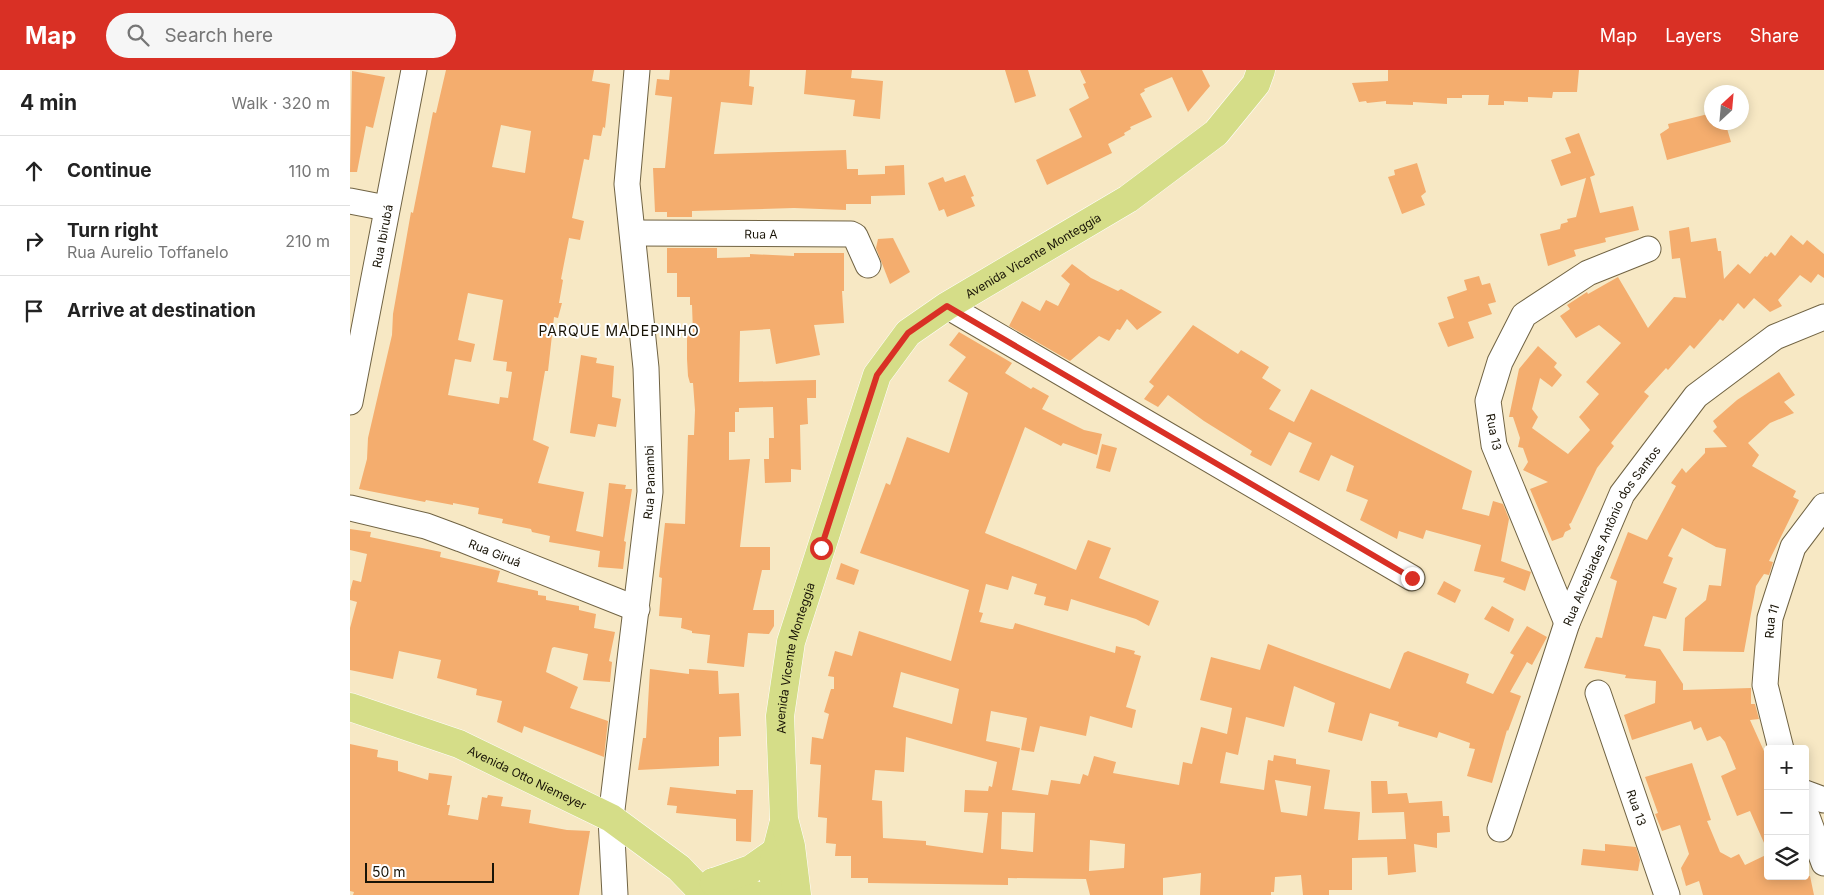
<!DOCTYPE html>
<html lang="en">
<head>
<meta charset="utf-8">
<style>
	body { margin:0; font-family:Inter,sans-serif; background:#f6f6f6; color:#222 }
	.controls { position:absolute; right:15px; bottom:15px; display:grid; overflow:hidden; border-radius:5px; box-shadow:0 2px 12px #0003 }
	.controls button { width:45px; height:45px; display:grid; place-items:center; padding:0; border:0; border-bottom:1px solid #e0e0e0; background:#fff; color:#222; font:25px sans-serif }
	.compass { position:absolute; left:1354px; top:15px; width:45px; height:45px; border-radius:50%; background:#fff; box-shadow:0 2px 12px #0003; rotate:26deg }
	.scale { position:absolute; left:15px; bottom:12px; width:129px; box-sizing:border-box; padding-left:5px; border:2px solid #191407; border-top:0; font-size:14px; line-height:18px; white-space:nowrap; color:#191407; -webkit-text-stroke:4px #fff; paint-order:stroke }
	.stop { position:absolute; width:15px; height:15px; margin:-11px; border:4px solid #d93025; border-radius:50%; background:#fff }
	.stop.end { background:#d93025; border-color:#fff; box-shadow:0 1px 5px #0008 }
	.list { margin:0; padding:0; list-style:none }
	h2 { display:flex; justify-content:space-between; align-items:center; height:65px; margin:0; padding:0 20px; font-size:21px }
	h2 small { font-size:16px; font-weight:400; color:#767676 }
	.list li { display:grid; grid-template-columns:32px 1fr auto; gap:15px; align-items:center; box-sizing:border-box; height:70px; padding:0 20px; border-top:1px solid #e0e0e0 }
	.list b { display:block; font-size:19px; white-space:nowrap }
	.list p { margin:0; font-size:16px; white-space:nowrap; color:#767676 }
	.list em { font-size:16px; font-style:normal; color:#767676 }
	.icon { flex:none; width:28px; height:28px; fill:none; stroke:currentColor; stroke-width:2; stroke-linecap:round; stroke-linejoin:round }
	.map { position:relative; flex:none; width:1474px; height:825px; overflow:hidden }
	header { display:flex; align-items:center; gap:30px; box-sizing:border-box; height:70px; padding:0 25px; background:#d93025; color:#fff }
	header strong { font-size:24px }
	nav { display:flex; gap:28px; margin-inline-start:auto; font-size:18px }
	.search { width:350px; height:45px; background:#f6f6f6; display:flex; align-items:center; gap:12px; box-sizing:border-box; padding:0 18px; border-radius:28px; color:#767676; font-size:19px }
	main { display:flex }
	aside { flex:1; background:#fff }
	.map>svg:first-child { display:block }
	.building { fill:#f4ad6e; fill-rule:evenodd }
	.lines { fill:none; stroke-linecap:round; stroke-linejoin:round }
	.minor-casing { stroke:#706343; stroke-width:27 }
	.major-casing { stroke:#fff; stroke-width:29 }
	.minor { stroke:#fff; stroke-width:25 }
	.major { stroke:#d5dd88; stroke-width:28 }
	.route { stroke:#d93025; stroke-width:6 }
	.labels { text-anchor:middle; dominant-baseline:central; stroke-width:4; stroke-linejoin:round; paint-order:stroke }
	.street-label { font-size:12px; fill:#191407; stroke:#fff }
	.neighbourhood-label { font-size:14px; letter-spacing:1px; fill:#191407; stroke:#fff }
</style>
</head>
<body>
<header>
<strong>Map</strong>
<div class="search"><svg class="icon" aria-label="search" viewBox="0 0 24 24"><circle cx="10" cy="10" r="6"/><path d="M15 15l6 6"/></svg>Search here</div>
<nav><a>Map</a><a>Layers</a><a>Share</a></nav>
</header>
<main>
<aside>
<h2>4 min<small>Walk · 320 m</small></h2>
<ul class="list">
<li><svg class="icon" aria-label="ahead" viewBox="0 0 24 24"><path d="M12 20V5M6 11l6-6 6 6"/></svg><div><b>Continue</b></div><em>110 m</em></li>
<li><svg class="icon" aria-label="right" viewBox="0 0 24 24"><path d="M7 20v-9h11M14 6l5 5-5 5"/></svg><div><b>Turn right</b><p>Rua Aurelio Toffanelo</p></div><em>210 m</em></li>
<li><svg class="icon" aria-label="arrive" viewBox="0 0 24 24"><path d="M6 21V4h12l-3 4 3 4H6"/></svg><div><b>Arrive at destination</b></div></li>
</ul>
</aside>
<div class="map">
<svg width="1474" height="825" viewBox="0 0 1474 825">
	<rect width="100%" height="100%" fill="#f7e8c4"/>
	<!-- building -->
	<g class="building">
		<path d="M96,0H244L242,11L260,14L255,58L253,57L251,66L243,65L239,90L234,89L222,148L234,151L230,170L219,168L211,209L213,210L209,233H212L208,248L204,247L198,301H195L183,370L199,377L188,413L234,422L226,461L253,467L259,413L276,415L275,419H282L274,471L276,472L273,499L248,497L250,481L199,472L200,466L182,462L181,459L152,453L153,449L128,444L129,438L103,433V435L76,430L75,432L9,419L17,389L18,368L42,265L43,244L61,142L63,143L83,42L86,43ZM151,55L181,61L175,103L142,97ZM118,223L153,230L143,290L157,292L156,301L162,302L158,328L150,327L149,334L98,325L105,289L121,292L125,274L108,270Z"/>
		<polygon points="320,0 400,0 399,16 404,17 402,35 371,32 364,84 496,80 497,99 508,99 508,105 535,104 535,96 554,95 555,125 521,126 521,134 496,134 496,140 444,138 342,141 342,147 317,147 317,142 305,142 303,98 315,98 322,27 305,25 307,9 319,10"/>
		<polygon points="456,0 502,0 501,8 533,11 530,49 503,46 505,30 454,24"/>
		<polygon points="655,0 678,0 686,26 665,33"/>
		<polygon points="730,0 852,0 860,16 838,42 822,7 794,19 795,21 790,24 802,47 780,57 781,59 774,63 775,65 758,74 762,83 697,115 686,90 732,67 719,39 739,28 733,14 736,13"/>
		<polygon points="1038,0 1229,0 1227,22 1203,22 1202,28 1178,27 1178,32 1154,31 1154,35 1138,35 1139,25 1112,25 1112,28 1097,28 1097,34 1063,32 1063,35 1036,34 1036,31 1017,33 1016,31 1009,32 1002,13 1038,11"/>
		<polygon points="2,1 35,7 23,58 16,56 7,102 0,102"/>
		<polygon points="1362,43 1362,52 1375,52 1381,72 1317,90 1310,64 1319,58 1318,54"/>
		<polygon points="1229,63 1245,105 1240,107 1250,143 1283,136 1289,160 1255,168 1256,172 1224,180 1226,186 1198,196 1190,164 1210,159 1211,154 1218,152 1217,149 1226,147 1236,108 1211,116 1201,90 1221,83 1215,68"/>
		<polygon points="1067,93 1076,122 1071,126 1075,135 1052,144 1038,107 1045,105 1044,100"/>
		<polygon points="615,105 624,126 621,127 625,136 597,147 594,139 589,141 578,113 593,107 595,112"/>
		<polygon points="1339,157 1341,172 1366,168 1368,181 1371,181 1374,209 1388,194 1400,204 1415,186 1417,187 1421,182 1425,186 1441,165 1453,175 1457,170 1474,184 1474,208 1468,204 1461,213 1450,205 1428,230 1432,236 1420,242 1404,228 1394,239 1388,233 1373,251 1370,249 1365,255 1344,279 1340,275 1318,300 1316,298 1294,322 1299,326 1261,373 1264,376 1247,398 1221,453 1219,454 1221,459 1215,462 1213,467 1202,471 1180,419 1198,412 1173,400 1178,392 1173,378 1168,377 1170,368 1163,347 1159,347 1169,299 1188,276 1207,293 1204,297 1212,305 1202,317 1190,308 1182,339 1188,347 1182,358 1218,384 1240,360 1229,347 1249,324 1236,312 1271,273 1249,255 1226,268 1210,246 1220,239 1217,235 1237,222 1238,224 1268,207 1298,258 1324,227 1336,228 1330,188 1322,189 1319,161"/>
		<polygon points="543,168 560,202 540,214 526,178 528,169"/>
		<polygon points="317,178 367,178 367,188 400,187 400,184 444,186 444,183 494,183 494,221 492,221 494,253 464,255 470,285 426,294 420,259 390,261 389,312 466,310 466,328 457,328 458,354 450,355 451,400 441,399 441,412 415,413 414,389 419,389 419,368 424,368 423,337 389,338 389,342 385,342 385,362 379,362 379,390 400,389 390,477 420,477 420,500 412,500 403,540 424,540 424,556 419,564 398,563 394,597 357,593 360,565 342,563 342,561 331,558 332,548 309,546 312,508 309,507 315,453 335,454 338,365 344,365 345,340 343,313 340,313 338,306 337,289 337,263 343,263 342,235 340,235 340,227 327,227 327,203 317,203"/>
		<polygon points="722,194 741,208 768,221 771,219 812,242 787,260 777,249 770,260 767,259 759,271 749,266 720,291 659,256 672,231 690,241 696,230 708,236 720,214 711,206"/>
		<polygon points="1129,206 1132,215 1140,213 1146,232 1138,234 1142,244 1118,252 1124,268 1098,277 1088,253 1104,248 1097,227 1117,220 1114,210"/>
		<polygon points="843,255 888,284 891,280 919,297 912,308 931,320 919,339 944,352 961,319 1122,401 1112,439 1139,446 1143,431 1153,434 1159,449 1151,491 1181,502 1175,521 1153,512 1155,508 1124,501 1131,475 1076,460 1073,469 1049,461 1047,469 1010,450 1018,430 996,421 1004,396 981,385 969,411 949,402 962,373 939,362 921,396 900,385 902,381 854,351 818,325 808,337 794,329 804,316 799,312"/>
		<path d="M609,262L662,293L655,303L681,319L683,317L699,326L692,339L734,360L752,364L747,385L713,373L711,376L675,357L635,463L726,500L738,470L761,478L749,508L809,531L799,556L786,549L721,529L718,541L694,535L696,527L684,524L687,514L662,506L658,520L636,514L629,542L633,543L630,552L660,559H663L665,553L765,583L766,576L785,581L784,584L791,586L776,637L786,640L782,658L740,646L736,666L690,656L684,682L671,680L677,648L641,641L636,671L670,678L662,720L698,725L701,710L730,714L733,704L738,706L744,686L766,692L763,703L829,715L833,692L842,694L851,657L877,664L882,638L850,630L861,587L910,600L918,574L1040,619L1054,583L1058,581L1119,604L1116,613L1143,624L1164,585L1160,583L1177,556L1197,567L1182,595L1177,592L1160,622L1171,626L1158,661L1157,660L1142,713L1117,706L1125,679L1119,678L1120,673L1089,662L1087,668L1048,656L1049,652L1020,643L1012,671L978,662L985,633L944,616L934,657L896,647L888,685L876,682L870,713L914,720L918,690L923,691L924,685L946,689V694L980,700L974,739L1010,742L1008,770L1056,769L1054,742L1022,743L1021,711H1037L1038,724L1057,723L1059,733L1092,731L1093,746H1099L1100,762L1087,763V778L1064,774L1066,802L1038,805L1037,787L1002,788V820H979V825H953L951,805L925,807L924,822H921V825H850L851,803L813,808V825H740L736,809L658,808V815L518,813V808H501V786H485L486,774L476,773L477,748L468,747L471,695L460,694L462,667L473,669L479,644L474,642L481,619H484V607L478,606L485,581L502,586L509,561L601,591L619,520L510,483L536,413L540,415L557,367L599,383L618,323L598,311L616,287L599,275ZM551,602L609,619L602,654L543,637ZM556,667L647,692L642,717L639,716L638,721L615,720L614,742L638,743L633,783L576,775V771L533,768L532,731L522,730L525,700L554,702ZM925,710L961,716L957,746L931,742ZM652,742L685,743L683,782L651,779ZM740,770L775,774L774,798L739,801Z"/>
		<polygon points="231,285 247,288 246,293 264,296 262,327 271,329 266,357 248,354 245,367 220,363"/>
		<polygon points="1429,302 1445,325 1434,332 1444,343 1420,353 1398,373 1409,385 1402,396 1446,421 1443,427 1449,430 1419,491 1423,492 1419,505 1414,504 1406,516 1394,582 1333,581 1335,548 1356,530 1359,515 1371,516 1376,479 1366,477 1332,458 1318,486 1323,488 1313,513 1327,518 1316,549 1303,546 1294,576 1310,579 1333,614 1333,620 1401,618 1401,634 1405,634 1409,649 1400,650 1418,690 1418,782 1400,741 1387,746 1371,706 1386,699 1375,672 1370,666 1357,671 1351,657 1344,660 1341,651 1282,670 1274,645 1305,633 1306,611 1275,608 1276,605 1234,598 1246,567 1252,568 1267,511 1260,508 1278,462 1297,470 1326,416 1321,413 1332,398 1336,403 1355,383 1355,378 1377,377 1363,361 1367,357 1363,351 1387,330"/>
		<polygon points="752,374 767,378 760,402 746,398"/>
		<polygon points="0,459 21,462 20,467 91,482 90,487 150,501 147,512 188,521 188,525 196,526 196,530 229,536 229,540 246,544 244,558 265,562 259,591 262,592 260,612 233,610 238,584 204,577 202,578 196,602 228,617 220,638 258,651 254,687 174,656 172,663 147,652 152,631 126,625 127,619 87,608 91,590 49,581 43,609 0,600 0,558 7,532 0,530 0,521 3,510 11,512 17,484 0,480"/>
		<polygon points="491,493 509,500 504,515 486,509"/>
		<polygon points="1094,511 1111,520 1105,533 1087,524"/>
		<polygon points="1142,536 1164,549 1159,562 1134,549"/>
		<polygon points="300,599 339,604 339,599 368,601 369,624 389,623 391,666 369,667 369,696 288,700 293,668 296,668"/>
		<polygon points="0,674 28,680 27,687 48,691 48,701 78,710 79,703 102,706 97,735 100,735 98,745 128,750 132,727 137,728 138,725 153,727 151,736 181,740 179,753 217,760 240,761 229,825 3,825 4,822 0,821"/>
		<polygon points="1342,693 1361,750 1357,751 1370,782 1381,788 1389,784 1395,795 1418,784 1418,806 1460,806 1464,825 1353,825 1349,811 1336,816 1331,798 1339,784 1330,755 1312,761 1305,744 1308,743 1295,707"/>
		<polygon points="320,717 386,724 386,720 403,720 401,772 386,771 386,749 326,743 327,736 317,735"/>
		<polygon points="1255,774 1286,777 1290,790 1288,801 1231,795 1233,779 1255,781"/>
	</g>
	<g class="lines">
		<!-- minor casing -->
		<g class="minor-casing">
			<g id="minor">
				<polyline points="0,131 36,138"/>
				<path id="s1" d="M283,163L501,164L505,166L518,195"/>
				<polyline points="597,236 1062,508"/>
				<path id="s2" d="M0,332L64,0"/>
				<path id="s3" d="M0,438L76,456L111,469L287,539"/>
				<polyline points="1217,553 1144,375 1138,331 1150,292 1174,245 1238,203 1298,179"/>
				<path id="s4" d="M1248,623L1317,825"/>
				<path id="s5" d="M1431,679L1415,615L1420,548L1443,477L1474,436"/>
				<polyline points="1455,723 1474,730"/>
				<polyline points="1455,741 1474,793"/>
				<path id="s6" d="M1150,759L1217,553L1272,424L1346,326L1425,267L1474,247"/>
				<path id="s7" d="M265,825L261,748L300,422L296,298L277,114L287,0"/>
			</g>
		</g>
		<!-- major casing -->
		<g class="major-casing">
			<g id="major">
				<path id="s8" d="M0,637L109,674L261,748L329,798L355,825"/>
				<polyline points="363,812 405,825"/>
				<polyline points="364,812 401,799 425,782"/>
				<polyline points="425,825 423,794 433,755"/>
				<path id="s9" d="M447,825L441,776L434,749L430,646L441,572L527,305L558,263L597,236L778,129L866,63L906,14L911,0"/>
			</g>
		</g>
		<!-- minor -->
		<use href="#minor" class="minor"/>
		<!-- major -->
		<use href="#major" class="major"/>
	</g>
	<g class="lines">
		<!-- route -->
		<polyline class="route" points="471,478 527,305 558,263 597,236 1062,508"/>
	</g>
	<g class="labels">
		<!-- street labels -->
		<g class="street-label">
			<text stroke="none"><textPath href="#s1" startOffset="128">Rua A</textPath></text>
			<text stroke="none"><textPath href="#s2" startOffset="169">Rua Ibirubá</textPath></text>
			<text stroke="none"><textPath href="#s9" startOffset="735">Avenida Vicente Monteggia</textPath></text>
			<text transform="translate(1144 362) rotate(79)">Rua 13</text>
			<text stroke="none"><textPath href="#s7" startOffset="415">Rua Panambi</textPath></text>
			<text stroke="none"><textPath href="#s6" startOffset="315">Rua Alcebiades Antônio dos Santos</textPath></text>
			<text stroke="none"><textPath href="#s3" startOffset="152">Rua Giruá</textPath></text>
			<text stroke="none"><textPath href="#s5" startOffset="130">Rua 11</textPath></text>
			<text stroke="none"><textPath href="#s9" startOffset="240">Avenida Vicente Monteggia</textPath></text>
			<text stroke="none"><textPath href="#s8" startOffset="191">Avenida Otto Niemeyer</textPath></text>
			<text stroke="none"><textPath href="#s4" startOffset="121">Rua 13</textPath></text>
		</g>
		<!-- neighbourhood labels -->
		<g class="neighbourhood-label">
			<text x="269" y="260">PARQUE MADEPINHO</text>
		</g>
	</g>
</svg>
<div class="controls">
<button>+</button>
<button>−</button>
<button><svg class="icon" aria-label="layers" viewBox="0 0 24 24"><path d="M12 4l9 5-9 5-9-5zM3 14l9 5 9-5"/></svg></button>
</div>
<svg class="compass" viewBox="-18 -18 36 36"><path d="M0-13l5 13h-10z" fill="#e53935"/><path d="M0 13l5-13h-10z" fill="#767676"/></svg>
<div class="scale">50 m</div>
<div class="stop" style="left:471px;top:478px"></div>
<div class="stop end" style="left:1062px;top:508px"></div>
</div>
</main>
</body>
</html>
